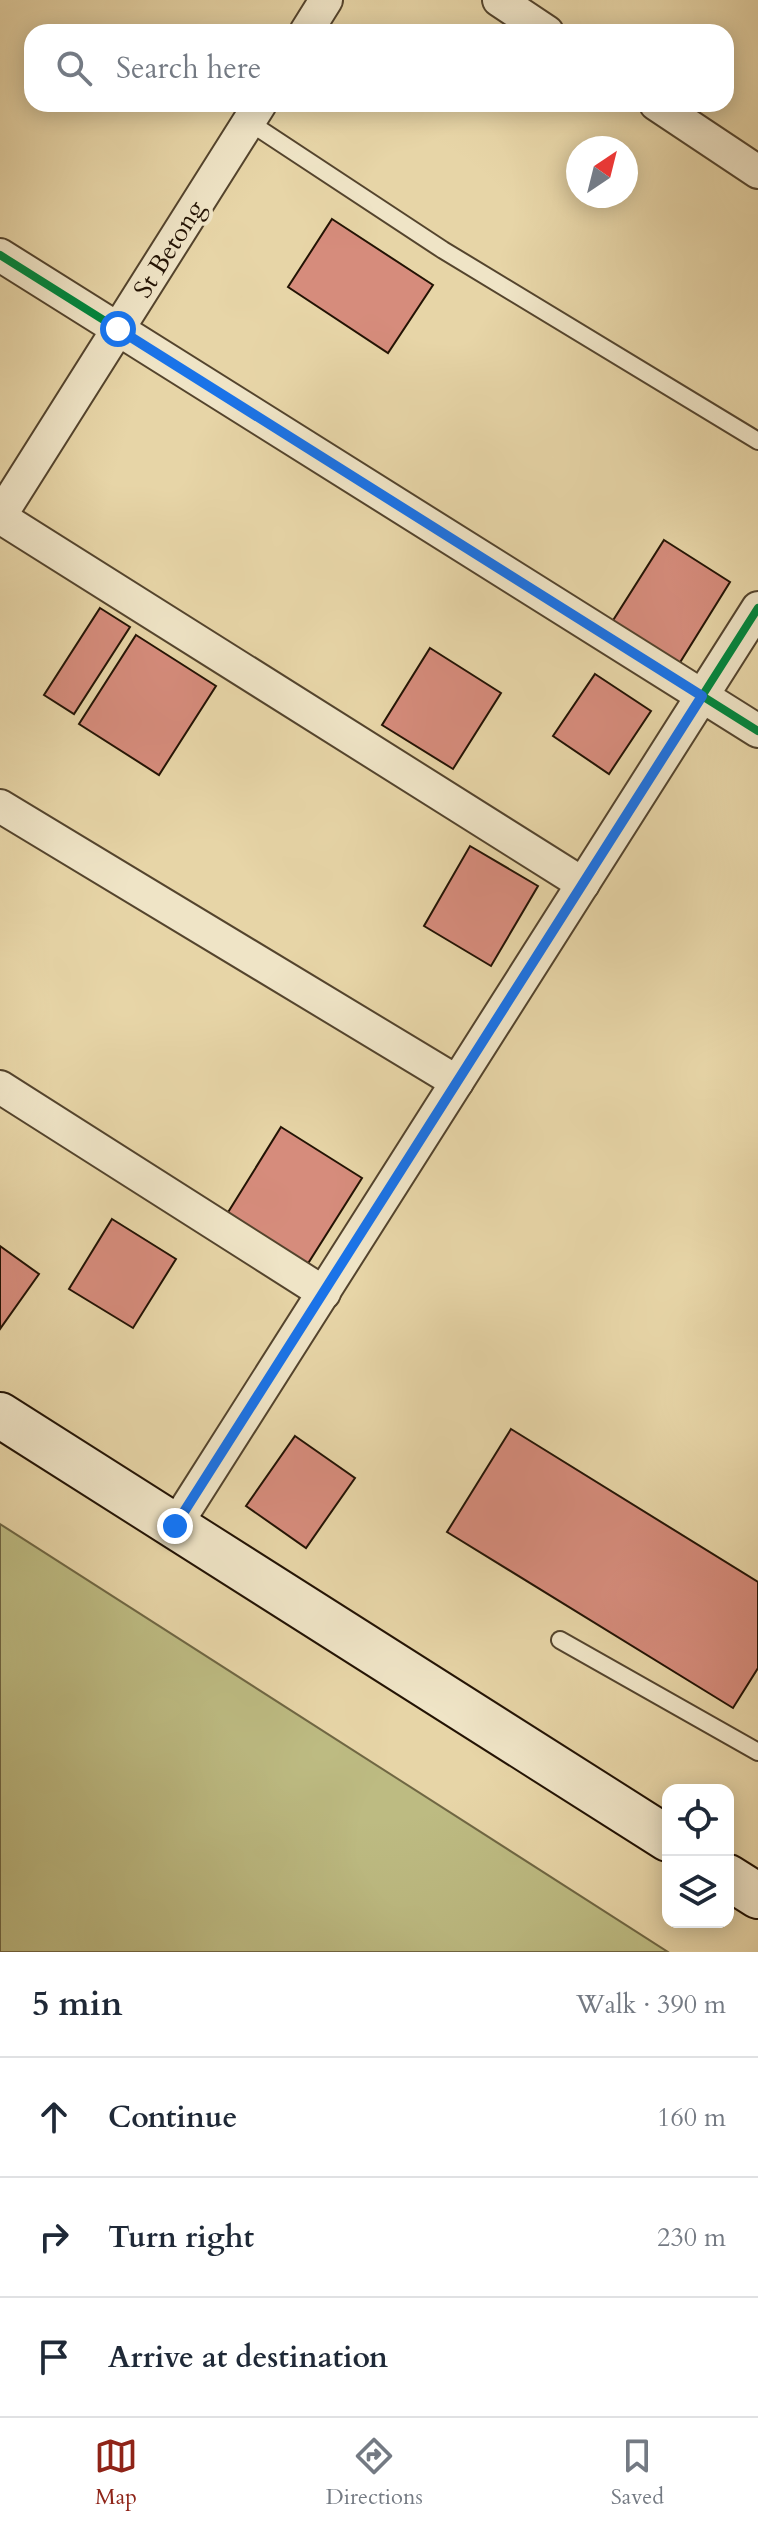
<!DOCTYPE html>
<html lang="en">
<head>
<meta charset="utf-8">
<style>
	body { margin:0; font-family:Cardo,serif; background:#f6f6f7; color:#1f2937 }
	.controls { position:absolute; right:24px; bottom:24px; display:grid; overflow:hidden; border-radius:16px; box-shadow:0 4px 20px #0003 }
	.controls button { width:72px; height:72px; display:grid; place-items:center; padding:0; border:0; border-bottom:2px solid #e0e1e3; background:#fff; color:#1f2937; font:40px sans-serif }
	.compass { position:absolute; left:566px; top:136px; width:72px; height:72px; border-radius:50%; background:#fff; box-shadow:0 4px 20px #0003; rotate:35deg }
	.stop { position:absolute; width:24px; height:24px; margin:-18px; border:6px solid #1a73e8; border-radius:50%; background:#fff }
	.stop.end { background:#1a73e8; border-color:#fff; box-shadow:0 2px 8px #0008 }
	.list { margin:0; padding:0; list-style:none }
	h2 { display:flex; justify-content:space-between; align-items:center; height:104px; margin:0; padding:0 32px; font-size:34px }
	h2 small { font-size:26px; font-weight:400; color:#747a83 }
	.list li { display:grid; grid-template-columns:52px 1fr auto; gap:24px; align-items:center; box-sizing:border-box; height:120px; padding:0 32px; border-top:2px solid #e0e1e3 }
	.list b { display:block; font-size:30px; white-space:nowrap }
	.list em { font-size:26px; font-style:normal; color:#747a83 }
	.icon { flex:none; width:44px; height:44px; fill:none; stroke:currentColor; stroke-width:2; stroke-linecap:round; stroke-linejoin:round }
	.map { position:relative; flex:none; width:758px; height:1952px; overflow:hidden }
	.search { position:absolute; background:#fff; box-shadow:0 4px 20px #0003; left:24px; right:24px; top:24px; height:88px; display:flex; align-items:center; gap:20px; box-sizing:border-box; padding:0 28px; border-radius:24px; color:#747a83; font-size:30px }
	.sheet { height:464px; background:#fff }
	nav { display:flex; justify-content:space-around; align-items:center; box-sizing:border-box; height:112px; border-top:2px solid #e0e1e3; background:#fff; font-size:22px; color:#747a83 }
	nav a { display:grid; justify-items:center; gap:4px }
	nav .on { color:#8f2418 }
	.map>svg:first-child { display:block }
	.green { fill:#bdbb82; stroke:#706743; stroke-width:2 }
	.building { fill:#d68c7c; stroke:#231304; stroke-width:2 }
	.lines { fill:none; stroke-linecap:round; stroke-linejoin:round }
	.service-casing { stroke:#54442d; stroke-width:20 }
	.minor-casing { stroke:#54442d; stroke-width:36 }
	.secondary-casing { stroke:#231304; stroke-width:48 }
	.service { stroke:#efe4c6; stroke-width:16 }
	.minor { stroke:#efe4c6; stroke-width:32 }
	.secondary { stroke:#efe4c6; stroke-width:44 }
	.cycleway-casing { stroke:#efe4c6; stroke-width:13 }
	.cycleway { stroke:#00873e; stroke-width:8 }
	.route { stroke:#1a73e8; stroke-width:10 }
	.labels { text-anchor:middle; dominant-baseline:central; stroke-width:8; stroke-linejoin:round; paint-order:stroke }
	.street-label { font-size:26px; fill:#231304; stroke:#efe4c6 }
</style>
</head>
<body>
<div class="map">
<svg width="758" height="1952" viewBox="0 0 758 1952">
	<rect width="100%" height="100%" fill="#e7d5a7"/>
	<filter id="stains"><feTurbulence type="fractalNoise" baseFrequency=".0025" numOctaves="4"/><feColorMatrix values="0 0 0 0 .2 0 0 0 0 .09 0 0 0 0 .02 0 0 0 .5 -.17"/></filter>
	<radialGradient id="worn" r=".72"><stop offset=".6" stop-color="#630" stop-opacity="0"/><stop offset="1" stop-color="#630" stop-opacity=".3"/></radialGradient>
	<!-- green -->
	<polygon class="green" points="0,1524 668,1952 0,1952"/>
	<!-- building -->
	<g class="building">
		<polygon points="332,219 433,285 388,353 288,287"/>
		<polygon points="664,540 730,582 679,664 612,622"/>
		<polygon points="100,608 130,627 74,714 44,695"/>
		<polygon points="136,635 216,686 159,775 79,724"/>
		<polygon points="430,648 501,693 453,769 382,725"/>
		<polygon points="595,674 651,711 609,774 553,736"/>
		<polygon points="470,846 538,886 491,966 424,926"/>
		<polygon points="281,1127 362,1178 307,1265 227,1214"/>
		<polygon points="112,1219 176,1259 133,1328 69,1289"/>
		<polygon points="0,1246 39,1274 0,1329"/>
		<polygon points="511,1429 758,1582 758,1668 733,1708 447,1532"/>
		<polygon points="295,1436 355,1478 306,1548 246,1506"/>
	</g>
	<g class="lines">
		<!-- service casing -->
		<g class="service-casing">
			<g id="service">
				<polyline points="249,122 443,250 758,441"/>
				<polyline points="560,1640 758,1752"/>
			</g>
		</g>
		<!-- minor casing -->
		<g class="minor-casing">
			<g id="minor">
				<polyline points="499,0 547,32"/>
				<polyline points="306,32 326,0"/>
				<polyline points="656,104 758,172"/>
				<polyline points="0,255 758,731"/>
				<polyline points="0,516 260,104"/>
				<polyline points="0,517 583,884"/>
				<polyline points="0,806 457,1082"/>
				<polyline points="0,1087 324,1293"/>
				<polyline points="175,1526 758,608"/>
			</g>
		</g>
		<!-- secondary casing -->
		<g class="secondary-casing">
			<g id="secondary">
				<polyline points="0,1415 668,1839"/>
				<polyline points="728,1877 758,1896"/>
			</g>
		</g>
		<!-- service -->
		<use href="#service" class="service"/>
		<!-- minor -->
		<use href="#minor" class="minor"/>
		<!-- secondary -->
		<use href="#secondary" class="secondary"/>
		<!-- cycleway casing -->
		<g class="cycleway-casing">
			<g id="cycleway">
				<polyline points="0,255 758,731"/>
				<polyline points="175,1526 758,608"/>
			</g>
		</g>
		<!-- cycleway -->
		<use href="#cycleway" class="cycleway"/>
	</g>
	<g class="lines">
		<!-- route -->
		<polyline class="route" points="118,329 702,696 175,1526"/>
	</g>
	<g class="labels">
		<!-- street labels -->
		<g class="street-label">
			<text transform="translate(169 249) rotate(-58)">St Betong</text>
		</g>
	</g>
	<rect width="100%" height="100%" filter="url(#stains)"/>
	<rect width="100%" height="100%" fill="url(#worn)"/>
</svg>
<div class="controls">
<button><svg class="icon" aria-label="locate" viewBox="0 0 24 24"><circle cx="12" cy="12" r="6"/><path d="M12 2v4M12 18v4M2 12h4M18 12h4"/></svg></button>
<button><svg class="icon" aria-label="layers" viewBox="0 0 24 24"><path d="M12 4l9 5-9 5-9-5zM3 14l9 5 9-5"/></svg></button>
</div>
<svg class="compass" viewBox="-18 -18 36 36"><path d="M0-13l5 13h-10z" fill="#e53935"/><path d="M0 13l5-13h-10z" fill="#747a83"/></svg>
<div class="stop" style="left:118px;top:329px"></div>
<div class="stop end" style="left:175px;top:1526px"></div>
<div class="search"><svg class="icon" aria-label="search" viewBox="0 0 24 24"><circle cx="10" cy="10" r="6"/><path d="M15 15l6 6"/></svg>Search here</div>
</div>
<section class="sheet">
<h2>5 min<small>Walk · 390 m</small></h2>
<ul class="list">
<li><svg class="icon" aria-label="ahead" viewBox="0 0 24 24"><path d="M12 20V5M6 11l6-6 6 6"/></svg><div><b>Continue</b></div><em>160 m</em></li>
<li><svg class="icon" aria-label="right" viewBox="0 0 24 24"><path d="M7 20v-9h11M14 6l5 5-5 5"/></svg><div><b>Turn right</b></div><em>230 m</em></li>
<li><svg class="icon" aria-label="arrive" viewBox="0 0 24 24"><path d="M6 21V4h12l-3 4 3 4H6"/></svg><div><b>Arrive at destination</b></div></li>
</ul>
</section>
<nav>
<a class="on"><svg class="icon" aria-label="map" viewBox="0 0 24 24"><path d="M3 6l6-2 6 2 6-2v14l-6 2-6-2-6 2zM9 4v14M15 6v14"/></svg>Map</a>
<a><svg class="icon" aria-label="directions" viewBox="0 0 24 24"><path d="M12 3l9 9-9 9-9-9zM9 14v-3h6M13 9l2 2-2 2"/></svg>Directions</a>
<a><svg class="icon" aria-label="saved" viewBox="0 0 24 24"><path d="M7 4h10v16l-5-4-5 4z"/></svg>Saved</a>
</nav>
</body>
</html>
